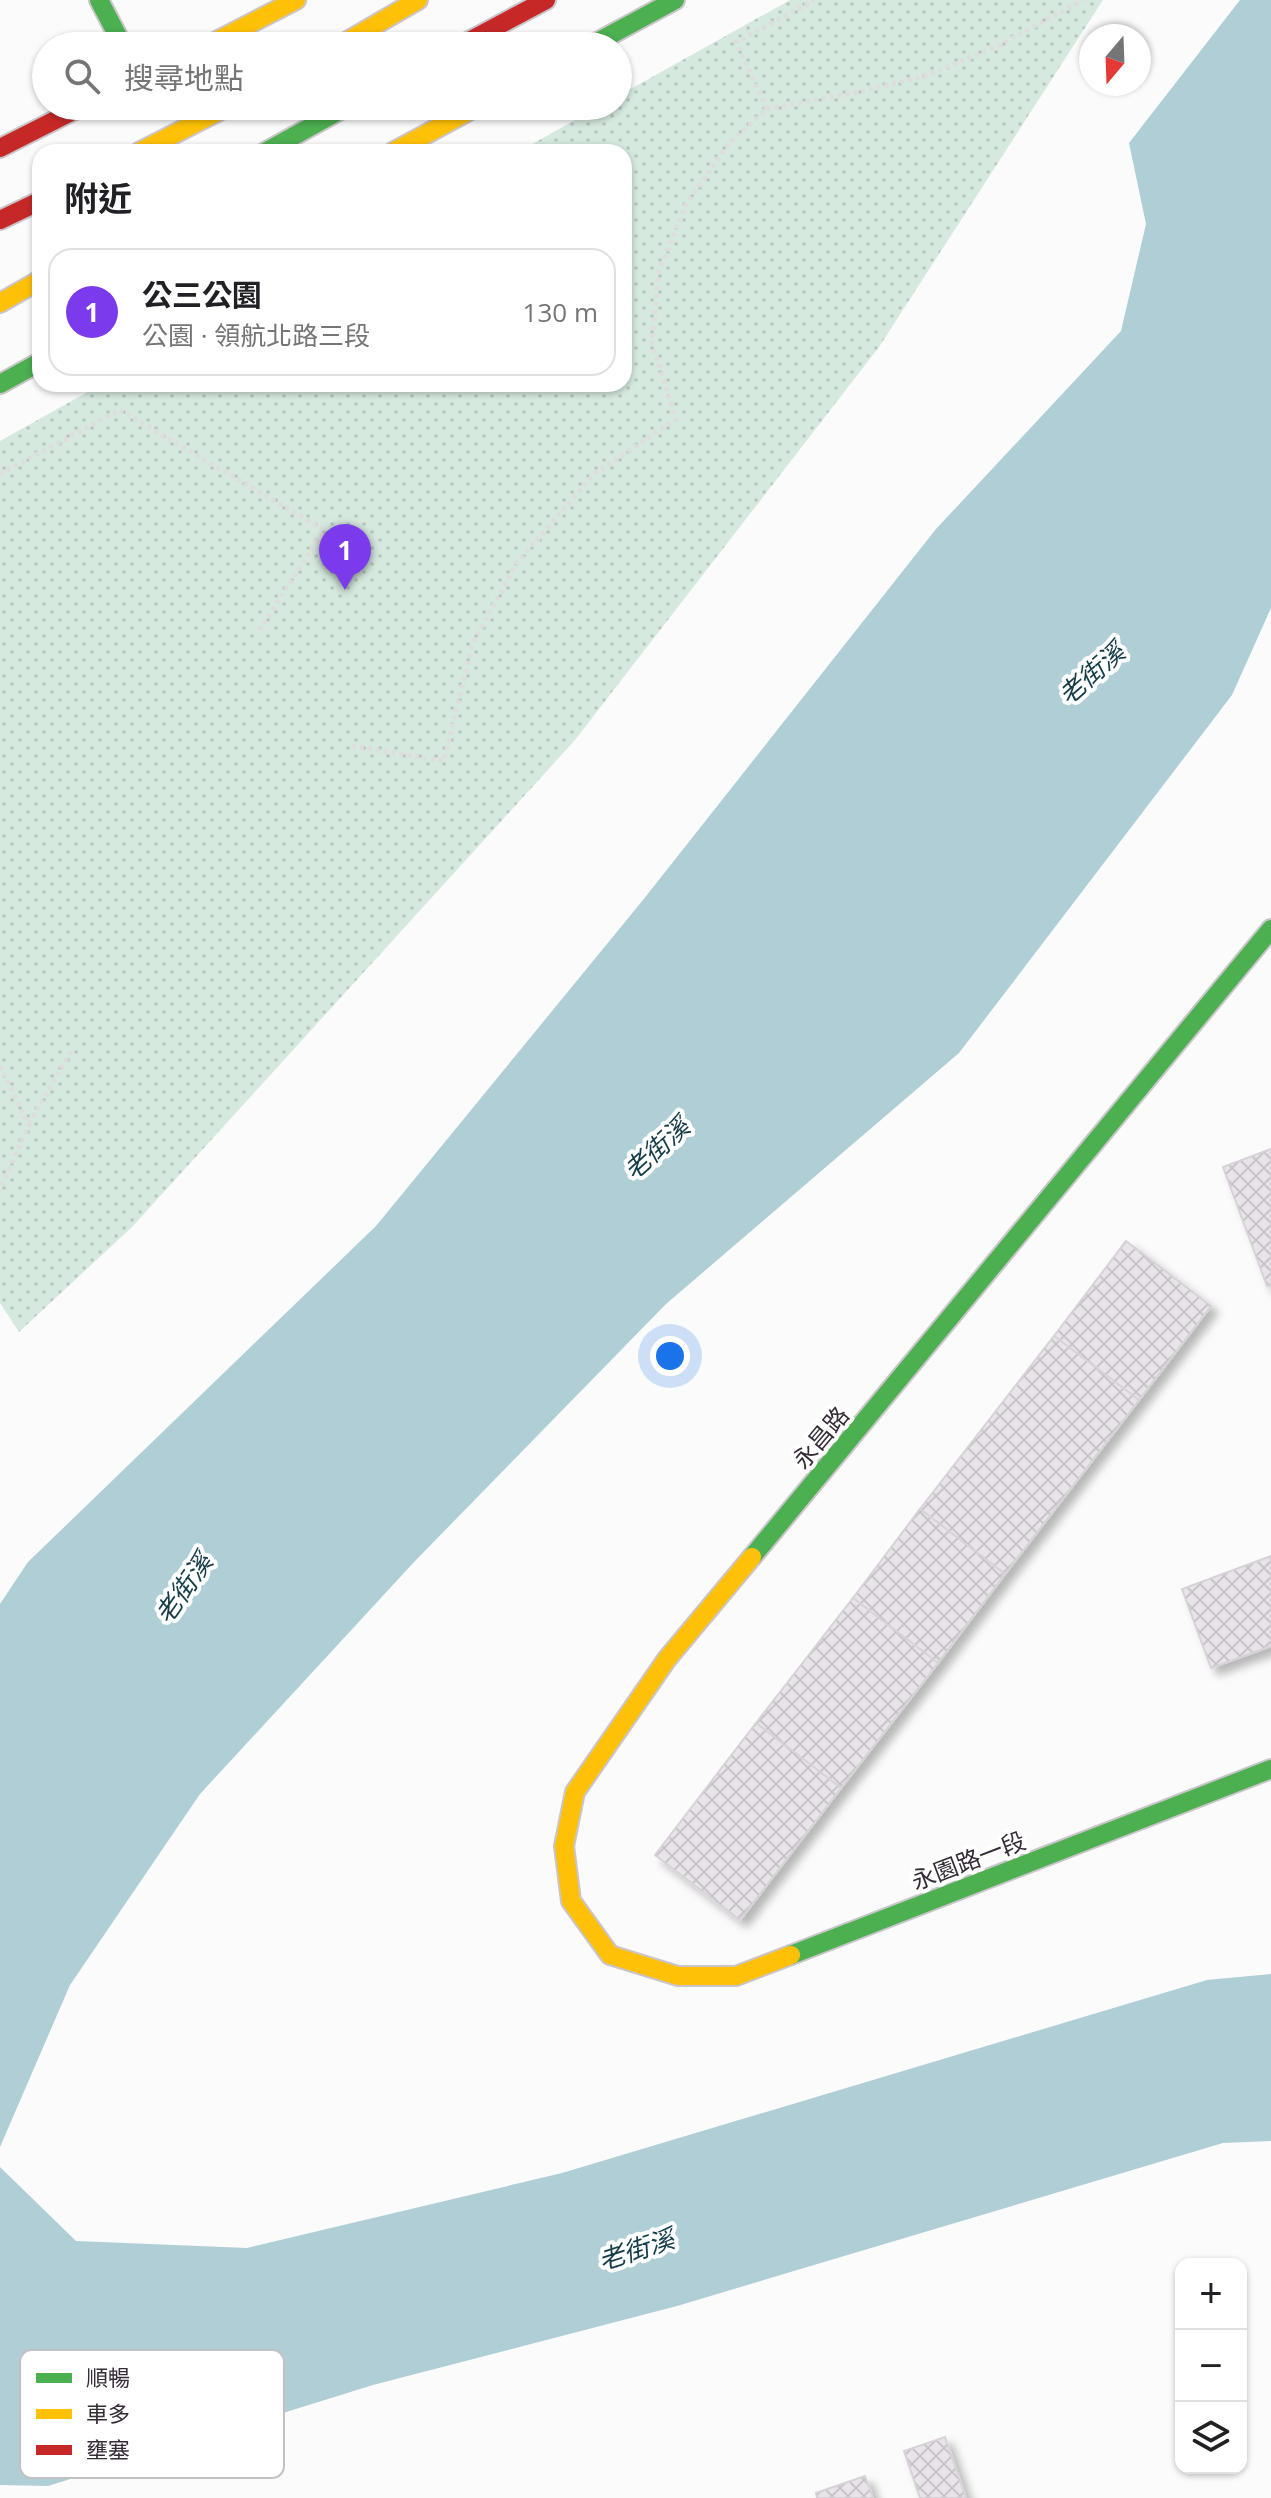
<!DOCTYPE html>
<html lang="zh-TW">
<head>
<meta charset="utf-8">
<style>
	body { margin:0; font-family:"Open Sans","Noto Sans TC",sans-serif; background:#f6f6f6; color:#202124 }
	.controls { position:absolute; right:24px; bottom:24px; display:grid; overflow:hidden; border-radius:16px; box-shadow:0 2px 6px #0004 }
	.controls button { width:72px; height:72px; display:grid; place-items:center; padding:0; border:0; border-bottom:2px solid #e0e0e0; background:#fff; color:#202124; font:40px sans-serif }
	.compass { position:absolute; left:1079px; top:24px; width:72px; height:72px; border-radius:50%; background:#fff; box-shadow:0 2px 6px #0004; rotate:199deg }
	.you { position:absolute; left:670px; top:1356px; width:28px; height:28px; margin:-20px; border:6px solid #fff; border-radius:50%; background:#1a73e8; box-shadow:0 0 0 12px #1a73e833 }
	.badge { display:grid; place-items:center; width:52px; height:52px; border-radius:50%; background:#7c3aed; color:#fff; font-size:26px; font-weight:700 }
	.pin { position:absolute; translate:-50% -66px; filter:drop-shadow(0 2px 4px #0008) }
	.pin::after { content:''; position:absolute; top:42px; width:28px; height:24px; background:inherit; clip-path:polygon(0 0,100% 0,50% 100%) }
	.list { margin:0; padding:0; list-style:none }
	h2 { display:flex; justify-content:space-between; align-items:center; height:104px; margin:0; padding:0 32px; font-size:34px }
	h2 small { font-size:26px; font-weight:400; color:#757577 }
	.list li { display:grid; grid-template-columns:52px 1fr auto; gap:24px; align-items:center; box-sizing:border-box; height:128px; margin:0 16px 16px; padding:0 16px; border:2px solid #e0e0e0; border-radius:24px }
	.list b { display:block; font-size:30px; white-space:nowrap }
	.list p { margin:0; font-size:26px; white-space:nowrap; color:#757577 }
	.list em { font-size:26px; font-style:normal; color:#757577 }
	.icon { flex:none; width:44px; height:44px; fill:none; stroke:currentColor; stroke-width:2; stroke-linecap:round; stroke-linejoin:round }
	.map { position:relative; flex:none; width:1271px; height:2498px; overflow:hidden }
	.search { position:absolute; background:#fff; box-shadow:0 2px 6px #0004; left:32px; top:32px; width:600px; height:88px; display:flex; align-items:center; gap:20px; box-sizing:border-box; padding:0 28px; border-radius:44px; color:#757577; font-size:30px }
	.panel { position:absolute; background:#fff; box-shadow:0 2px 6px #0004; left:32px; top:144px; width:600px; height:248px; border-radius:24px }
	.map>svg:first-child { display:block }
	.green { fill:url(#green-dots) }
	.water { fill:#afced6 }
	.building { fill:url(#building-cross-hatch); stroke:#d7d2d8; stroke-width:2; filter:url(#shadow) }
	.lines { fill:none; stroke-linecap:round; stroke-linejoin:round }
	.fast-casing { stroke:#cac5cb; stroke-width:22 }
	.slow-casing { stroke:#cac5cb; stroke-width:22 }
	.jam-casing { stroke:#cac5cb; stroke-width:22 }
	.path { stroke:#ddd; stroke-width:5; stroke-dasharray:4 4; stroke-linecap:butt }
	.fast { stroke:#4caf50; stroke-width:18 }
	.slow { stroke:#ffc107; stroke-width:18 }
	.jam { stroke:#c62828; stroke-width:18 }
	.labels { text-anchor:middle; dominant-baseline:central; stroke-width:8; stroke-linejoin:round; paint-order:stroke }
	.street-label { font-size:24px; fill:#352c37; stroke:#fff }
	.water-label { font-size:26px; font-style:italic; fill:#153d47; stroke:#fff }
	.key { fill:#fff; stroke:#c2c0c3; stroke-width:2 }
	.key-label { font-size:22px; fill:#352c37 }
</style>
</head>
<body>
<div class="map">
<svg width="1271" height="2498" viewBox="0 0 1271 2498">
	<defs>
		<pattern id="green-dots" width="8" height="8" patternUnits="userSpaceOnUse" patternTransform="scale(2)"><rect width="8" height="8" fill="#d6e9de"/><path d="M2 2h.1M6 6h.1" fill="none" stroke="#b8c8bf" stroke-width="1.8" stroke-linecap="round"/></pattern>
		<pattern id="building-cross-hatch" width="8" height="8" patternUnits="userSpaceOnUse" patternTransform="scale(2)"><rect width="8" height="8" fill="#e9e4ea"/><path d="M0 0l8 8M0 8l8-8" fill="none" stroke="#c8c4c9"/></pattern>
		<filter id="shadow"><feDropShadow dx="7" dy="7" stdDeviation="4" flood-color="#0004"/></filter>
	</defs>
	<rect width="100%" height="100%" fill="#fbfbfb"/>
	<!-- green -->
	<polygon class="green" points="790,0 1103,0 879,347 575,740 132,1227 19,1332 0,1303 0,441 102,384 624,384 624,152 518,152 600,106 618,106 618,96"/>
	<!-- water -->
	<g class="water">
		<polygon points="1240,0 1271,0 1271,608 1232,695 959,1053 666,1304 415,1561 200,1794 70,1985 0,2147 0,1604 28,1562 376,1226 643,900 936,529 1121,331 1146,224 1129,143"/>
		<polygon points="1271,1974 1271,2141 1223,2143 677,2306 373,2385 48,2486 0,2485 0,2167 76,2241 247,2248 562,2173 1207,1980"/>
	</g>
	<!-- building -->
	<g class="building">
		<polygon points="1271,1149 1271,1285 1267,1286 1223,1167"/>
		<polygon points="1126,1241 1211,1306 1139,1400 1054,1336"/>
		<polygon points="1054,1336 1139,1400 1005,1574 920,1509"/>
		<polygon points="920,1509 1005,1574 938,1663 853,1598"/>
		<polygon points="1271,1556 1271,1646 1211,1668 1182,1589"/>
		<polygon points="853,1598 938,1663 841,1788 756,1723"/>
		<polygon points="756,1723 841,1788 740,1920 655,1855"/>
		<polygon points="945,2437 966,2498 920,2498 904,2451"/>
		<polygon points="865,2476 873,2498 817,2498 816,2493"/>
	</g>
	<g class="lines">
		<!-- fast casing -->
		<g class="fast-casing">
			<g id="fast">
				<polyline points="99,0 123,46"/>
				<polyline points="590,46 675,0"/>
				<polyline points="265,152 348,106"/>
				<polyline points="0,384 40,362"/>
				<polyline points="752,1557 1271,929"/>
				<polyline points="791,1955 1271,1769"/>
			</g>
		</g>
		<!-- slow casing -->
		<g class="slow-casing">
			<g id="slow">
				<polyline points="207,46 296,0"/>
				<polyline points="339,46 418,0"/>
				<polyline points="139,152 229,106"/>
				<polyline points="393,152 478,106"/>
				<polyline points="0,303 40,280"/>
				<polyline points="752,1557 667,1659 575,1792 564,1846 571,1901 610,1955 678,1976 736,1976 791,1955"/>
			</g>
		</g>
		<!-- jam casing -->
		<g class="jam-casing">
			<g id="jam">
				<polyline points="460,46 546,0"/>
				<polyline points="0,148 83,106"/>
				<polyline points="0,220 40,201"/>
			</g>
		</g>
		<!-- path -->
		<g class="path">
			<polyline points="767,109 736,42 814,0"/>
			<polyline points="0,474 120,410 324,530 259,631"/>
			<polyline points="352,746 444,761 472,645 516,564 594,474 676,419 652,343 659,271 686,205 728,144 767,109 863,91 925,76 998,46 1083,0"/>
			<polyline points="0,1066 29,1125 0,1190"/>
			<polyline points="29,1124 71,1051"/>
		</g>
		<!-- fast -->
		<use href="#fast" class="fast"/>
		<!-- slow -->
		<use href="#slow" class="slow"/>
		<!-- jam -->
		<use href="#jam" class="jam"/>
	</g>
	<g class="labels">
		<!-- street labels -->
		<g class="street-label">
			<text transform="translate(820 1437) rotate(-50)">永昌路</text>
			<text transform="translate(968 1860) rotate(-21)">永園路一段</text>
		</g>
		<!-- water labels -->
		<g class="water-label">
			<text transform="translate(1091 673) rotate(-41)">老街溪</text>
			<text transform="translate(656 1148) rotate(-42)">老街溪</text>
			<text transform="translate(183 1588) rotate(-55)">老街溪</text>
			<text transform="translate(636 2249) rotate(-18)">老街溪</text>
		</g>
	</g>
	<!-- legend -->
	<rect x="20" y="2350" width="264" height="128" rx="12" class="key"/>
	<rect x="36" y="2373" width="36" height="10" fill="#4caf50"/>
	<rect x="36" y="2409" width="36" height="10" fill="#ffc107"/>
	<rect x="36" y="2445" width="36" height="10" fill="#c62828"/>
	<g class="key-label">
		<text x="86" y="2386">順暢</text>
		<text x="86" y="2422">車多</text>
		<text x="86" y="2458">壅塞</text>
	</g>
</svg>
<div class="controls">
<button>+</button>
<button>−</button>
<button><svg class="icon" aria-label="layers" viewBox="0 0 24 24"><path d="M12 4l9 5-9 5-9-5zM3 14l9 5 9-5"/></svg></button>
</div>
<svg class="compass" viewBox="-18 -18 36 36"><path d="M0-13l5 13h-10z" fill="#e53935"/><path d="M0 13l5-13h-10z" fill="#757577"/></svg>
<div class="you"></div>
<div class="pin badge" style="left:345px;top:590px">1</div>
<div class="search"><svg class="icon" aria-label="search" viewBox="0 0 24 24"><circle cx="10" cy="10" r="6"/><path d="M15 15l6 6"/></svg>搜尋地點</div>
<section class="panel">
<h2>附近<small></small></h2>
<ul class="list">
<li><span class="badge">1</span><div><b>公三公園</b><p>公園 · 領航北路三段</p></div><em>130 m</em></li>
</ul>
</section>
</div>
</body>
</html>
